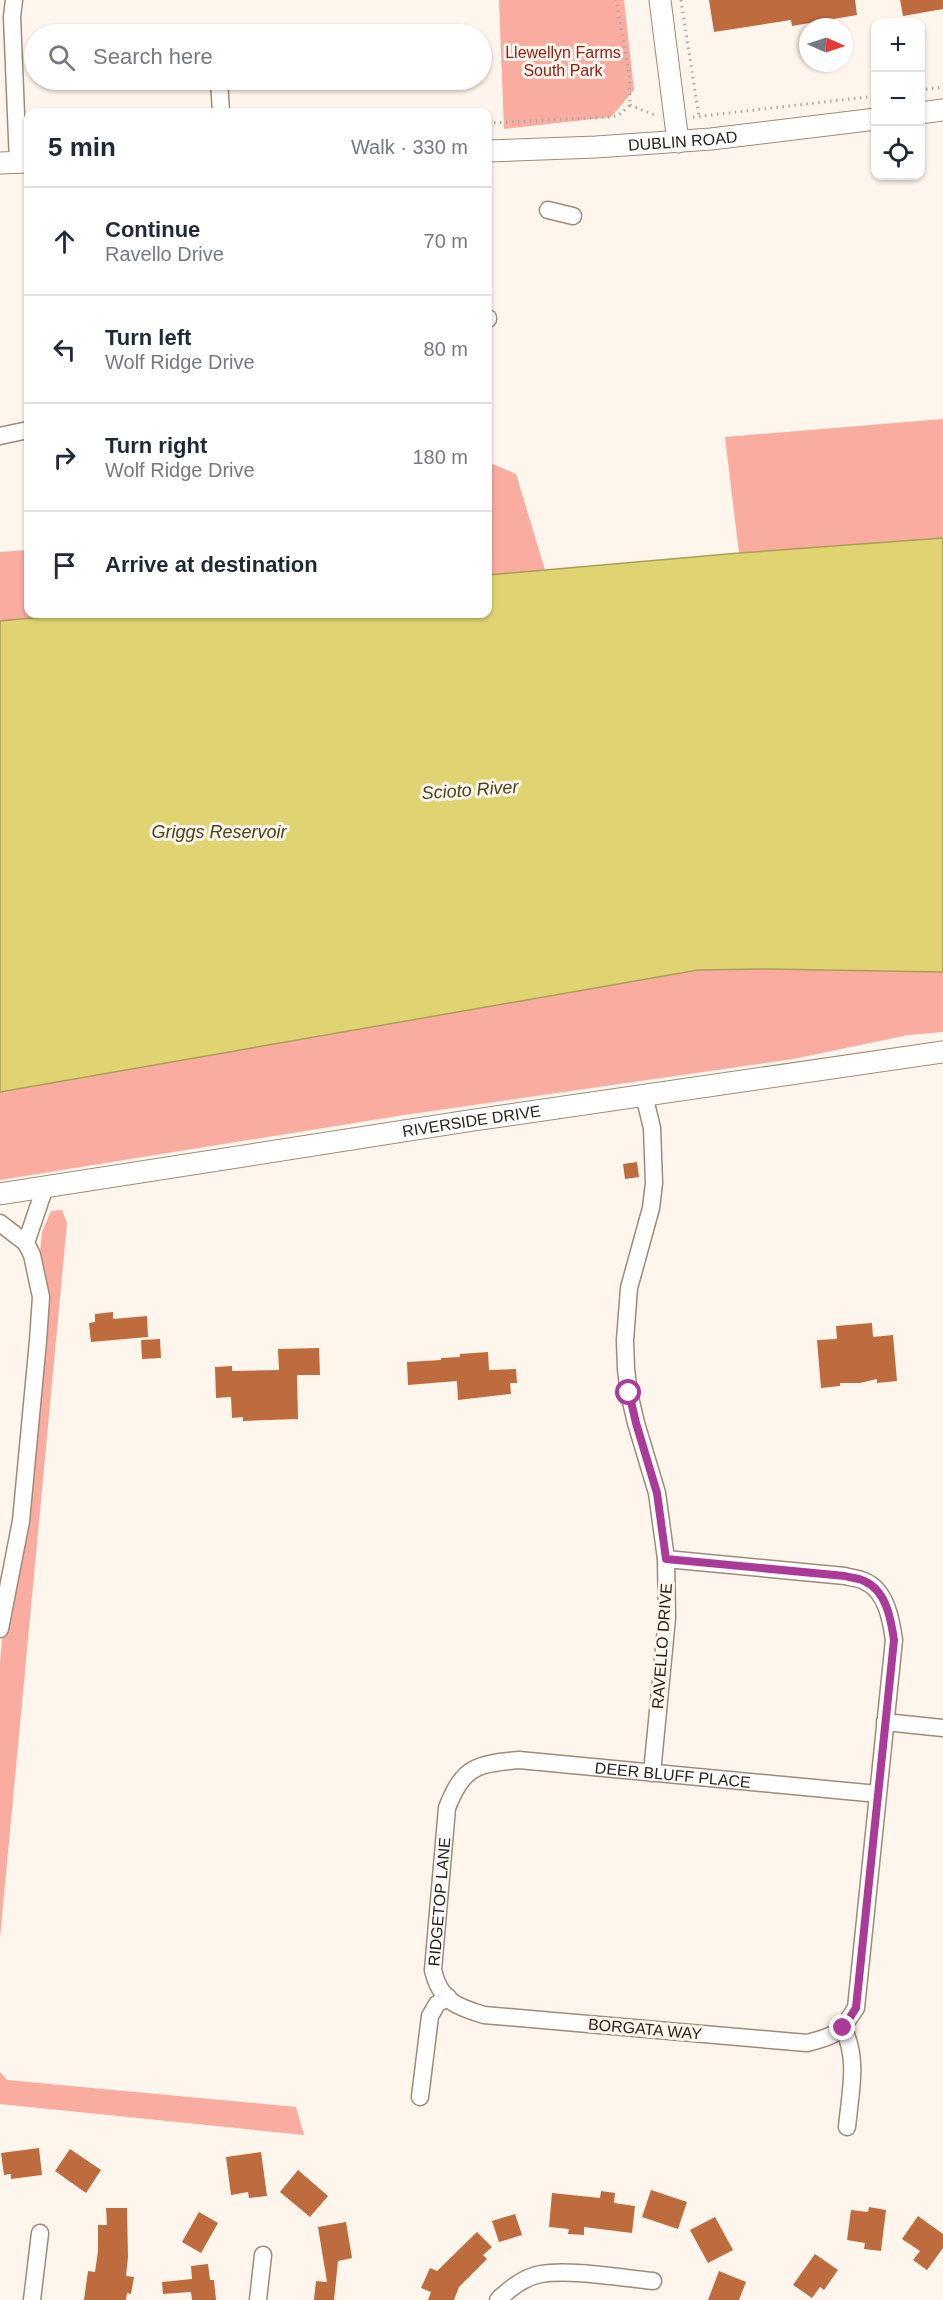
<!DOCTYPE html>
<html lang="en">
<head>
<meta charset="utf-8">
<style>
	body { margin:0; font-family:Helvetica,sans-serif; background:#f2f2f3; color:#1f2937 }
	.controls { position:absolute; right:18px; top:18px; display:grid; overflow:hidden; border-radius:12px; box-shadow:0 2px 4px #0004 }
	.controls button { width:54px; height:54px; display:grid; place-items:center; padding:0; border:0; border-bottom:2px solid #e0e1e3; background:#fff; color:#1f2937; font:30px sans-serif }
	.compass { position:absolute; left:799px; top:18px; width:54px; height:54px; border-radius:50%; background:#fff; box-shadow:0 2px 4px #0004; rotate:93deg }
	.stop { position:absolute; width:18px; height:18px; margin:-14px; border:4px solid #aa3b99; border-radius:50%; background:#fff }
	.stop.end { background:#aa3b99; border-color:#fff; box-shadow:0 2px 6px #0008 }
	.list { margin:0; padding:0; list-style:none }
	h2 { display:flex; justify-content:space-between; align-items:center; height:78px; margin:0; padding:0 24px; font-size:26px }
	h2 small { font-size:20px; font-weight:400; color:#747a83 }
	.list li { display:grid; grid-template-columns:39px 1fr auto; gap:18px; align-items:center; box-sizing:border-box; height:108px; padding:0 24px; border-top:2px solid #e0e1e3 }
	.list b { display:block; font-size:22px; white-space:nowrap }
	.list p { margin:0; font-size:20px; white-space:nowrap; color:#747a83 }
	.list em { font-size:20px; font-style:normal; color:#747a83 }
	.icon { flex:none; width:33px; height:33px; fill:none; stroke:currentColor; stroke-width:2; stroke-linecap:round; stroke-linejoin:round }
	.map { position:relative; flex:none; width:943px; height:2300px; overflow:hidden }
	.search { position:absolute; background:#fff; box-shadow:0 2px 4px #0004; left:24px; top:24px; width:468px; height:66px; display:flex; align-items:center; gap:15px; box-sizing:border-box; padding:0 21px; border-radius:33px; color:#747a83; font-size:22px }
	.panel { position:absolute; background:#fff; box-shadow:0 2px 4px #0004; left:24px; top:108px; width:468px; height:510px; border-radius:12px }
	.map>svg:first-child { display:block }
	.green { fill:#f9ac9f }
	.water { fill:#dfd471; stroke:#a99f57; stroke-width:1.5 }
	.building { fill:#be6b3d }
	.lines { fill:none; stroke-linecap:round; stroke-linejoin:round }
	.minor-casing { stroke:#9f8b77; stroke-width:19 }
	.major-casing { stroke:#9f8b77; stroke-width:23 }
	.path { stroke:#b0a79f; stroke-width:3; stroke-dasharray:1.5 4.5; stroke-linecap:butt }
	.minor { stroke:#fff; stroke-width:16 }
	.major { stroke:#fff; stroke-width:21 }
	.route { stroke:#aa3b99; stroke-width:8 }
	.labels { text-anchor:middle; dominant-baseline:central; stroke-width:6; stroke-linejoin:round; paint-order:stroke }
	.park-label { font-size:16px; fill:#922016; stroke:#fef5ec }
	.street-label { font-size:16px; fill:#2a221a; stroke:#fef5ec }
	.water-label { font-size:18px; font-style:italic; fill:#48441a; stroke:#fef5ec }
</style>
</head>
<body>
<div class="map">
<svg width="943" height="2300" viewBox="0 0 943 2300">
	<rect width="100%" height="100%" fill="#fef5ec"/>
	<!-- green -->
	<g class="green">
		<polygon points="499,0 624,0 634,90 611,117 504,129"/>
		<polygon points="943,419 943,538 739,553 725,437"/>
		<polygon points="488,462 516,474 545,570 488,575"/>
		<polygon points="28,550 28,614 75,614 0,621 0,552"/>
		<polygon points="766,969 943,972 943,1032 908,1035 793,1059 404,1115 0,1180 0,1092 698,970"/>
		<polygon points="62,1210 67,1223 0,1938 0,1662 42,1232 51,1211"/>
		<polygon points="0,2072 7,2080 296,2107 304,2135 0,2104"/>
	</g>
	<!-- water -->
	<polygon class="water" points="943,538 943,972 766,969 698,970 0,1092 0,621 75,614 488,614 488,575 739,553"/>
	<!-- building -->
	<g class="building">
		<polygon points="709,0 855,0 857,15 792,26 791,20 714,32"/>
		<polygon points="900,0 943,0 943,9 903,16"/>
		<polygon points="637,1162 639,1177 625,1179 623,1164"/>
		<polygon points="113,1312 113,1319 147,1316 148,1337 91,1342 89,1323 95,1322 95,1314"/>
		<polygon points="872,1323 873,1337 893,1335 897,1381 877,1383 877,1379 860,1383 840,1383 840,1386 821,1388 817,1340 837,1339 836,1326"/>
		<polygon points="160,1339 161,1358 142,1359 141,1340"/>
		<polygon points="319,1348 320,1375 297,1375 298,1419 243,1421 243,1417 232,1418 231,1397 216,1398 215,1367 232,1366 232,1371 279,1370 278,1349"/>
		<polygon points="488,1352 489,1370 516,1369 517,1383 510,1383 511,1394 458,1400 457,1381 408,1385 407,1362 441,1360 441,1358 460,1357 460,1354"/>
		<polygon points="39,2148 42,2175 11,2179 11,2174 4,2175 1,2153"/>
		<polygon points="70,2149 101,2170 86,2193 55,2171"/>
		<polygon points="261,2152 267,2196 249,2198 248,2192 231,2195 226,2157"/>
		<polygon points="298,2170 328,2196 310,2217 280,2192"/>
		<polygon points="651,2190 687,2202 678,2229 642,2217"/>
		<polygon points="601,2191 615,2193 614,2203 635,2206 632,2233 584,2227 584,2235 568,2234 569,2229 549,2227 552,2193 600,2198"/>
		<polygon points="869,2207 886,2210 881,2251 864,2249 865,2243 847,2240 851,2210 868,2212"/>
		<polygon points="106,2208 127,2208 128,2257 126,2276 134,2277 131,2294 127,2293 126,2300 84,2300 88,2271 95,2272 98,2251 98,2225 107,2225"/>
		<polygon points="199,2212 218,2223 201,2253 182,2242"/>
		<polygon points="515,2214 522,2235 499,2242 492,2221"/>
		<polygon points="918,2216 943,2234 943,2248 927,2270 913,2260 920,2251 902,2239"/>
		<polygon points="715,2217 733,2250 708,2263 690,2230"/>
		<polygon points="346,2222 352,2258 338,2261 334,2300 314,2300 316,2281 327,2282 318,2227"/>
		<polygon points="477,2232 492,2247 483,2255 487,2259 459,2287 454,2300 428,2300 431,2292 421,2288 430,2268 437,2271"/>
		<polygon points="815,2254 838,2270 824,2290 820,2287 812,2298 793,2285"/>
		<polygon points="208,2264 210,2280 214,2280 216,2300 192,2300 191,2292 163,2294 162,2282 192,2279 191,2266"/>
		<polygon points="719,2271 746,2282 739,2300 708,2300"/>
	</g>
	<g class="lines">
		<!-- minor casing -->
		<g class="minor-casing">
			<g id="minor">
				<polyline points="14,0 12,17 18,163"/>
				<polyline points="219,80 221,112"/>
				<polyline points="548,210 573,216"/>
				<polyline points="488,318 488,319"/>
				<polyline points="0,436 28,430"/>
				<polyline points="644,1095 652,1128 654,1183 651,1208 629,1288 625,1340 626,1369 629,1393 636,1423 657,1493 666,1559 667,1618 652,1773"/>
				<polyline points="0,1223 26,1243 45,1187"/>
				<path id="s1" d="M666,1559L845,1576C851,1578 859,1578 864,1581C886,1590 891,1619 894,1640L856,2008C840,2033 836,2036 807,2043L484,2015C457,2007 440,2001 433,1970L447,1808C463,1766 477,1764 519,1760L878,1794"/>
				<polyline points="0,1629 21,1521 38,1341 41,1297 32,1255 26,1243"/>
				<polyline points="885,1722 943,1728"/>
				<path d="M843,2028C859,2059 850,2094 847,2127"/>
				<polyline points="420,2097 430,2016 437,2004 448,1997"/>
				<polyline points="32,2300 40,2233"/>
				<polyline points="258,2300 263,2255"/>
				<path d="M498,2300C510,2288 524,2277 541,2274C570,2269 622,2278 653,2281"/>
			</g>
		</g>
		<!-- major casing -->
		<g class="major-casing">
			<g id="major">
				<polyline points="660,0 678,142"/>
				<polyline points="920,113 943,110"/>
				<path id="s2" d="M488,151L596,147L711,139L876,119"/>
				<polyline points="0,163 28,162"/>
				<path id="s3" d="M0,1194L474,1120L943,1052"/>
			</g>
		</g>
		<!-- path -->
		<g class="path">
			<polyline points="681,0 699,117"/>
			<polyline points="920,90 943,87"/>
			<polyline points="630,105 657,116"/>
			<polyline points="693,117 876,96"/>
			<polyline points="488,123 611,117 619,115 630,105 629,72 616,0"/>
		</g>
		<!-- minor -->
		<use href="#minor" class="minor"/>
		<!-- major -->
		<use href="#major" class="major"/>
	</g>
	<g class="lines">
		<!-- route -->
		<path class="route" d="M629,1393L636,1423L657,1493L666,1559L845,1576C851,1578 859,1578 864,1581C886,1590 891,1619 894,1640L856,2008L843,2028"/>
	</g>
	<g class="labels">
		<!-- park labels -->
		<g class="park-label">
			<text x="563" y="52">Llewellyn Farms<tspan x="563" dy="18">South Park</tspan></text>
		</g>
		<!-- street labels -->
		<g class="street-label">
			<text stroke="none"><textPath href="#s2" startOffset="195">DUBLIN ROAD</textPath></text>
			<text stroke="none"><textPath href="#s3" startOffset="477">RIVERSIDE DRIVE</textPath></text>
			<text transform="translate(662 1646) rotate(-86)">RAVELLO DRIVE</text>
			<text stroke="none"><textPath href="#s1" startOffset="1510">DEER BLUFF PLACE</textPath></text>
			<text stroke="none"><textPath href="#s1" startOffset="1167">RIDGETOP LANE</textPath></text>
			<text transform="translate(645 2029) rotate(5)">BORGATA WAY</text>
		</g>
		<!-- water labels -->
		<g class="water-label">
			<text transform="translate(470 790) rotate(-4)">Scioto River</text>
			<text x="219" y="832">Griggs Reservoir</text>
		</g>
	</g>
</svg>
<div class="controls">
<button>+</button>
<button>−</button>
<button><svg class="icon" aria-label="locate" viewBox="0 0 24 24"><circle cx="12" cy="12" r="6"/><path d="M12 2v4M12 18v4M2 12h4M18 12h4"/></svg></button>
</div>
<svg class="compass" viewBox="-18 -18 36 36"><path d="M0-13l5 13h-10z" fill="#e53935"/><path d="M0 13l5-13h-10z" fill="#747a83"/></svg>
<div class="stop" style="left:629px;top:1393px"></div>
<div class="stop end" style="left:843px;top:2028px"></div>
<div class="search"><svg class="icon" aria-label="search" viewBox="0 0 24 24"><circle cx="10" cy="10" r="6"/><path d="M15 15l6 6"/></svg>Search here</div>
<section class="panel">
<h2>5 min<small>Walk · 330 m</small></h2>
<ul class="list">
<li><svg class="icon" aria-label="ahead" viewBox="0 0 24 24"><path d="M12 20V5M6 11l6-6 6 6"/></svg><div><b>Continue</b><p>Ravello Drive</p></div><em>70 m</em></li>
<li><svg class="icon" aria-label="left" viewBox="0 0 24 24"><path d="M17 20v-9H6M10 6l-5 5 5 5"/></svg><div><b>Turn left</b><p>Wolf Ridge Drive</p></div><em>80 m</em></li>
<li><svg class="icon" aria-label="right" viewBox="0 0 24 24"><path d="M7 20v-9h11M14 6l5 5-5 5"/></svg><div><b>Turn right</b><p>Wolf Ridge Drive</p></div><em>180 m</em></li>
<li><svg class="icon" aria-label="arrive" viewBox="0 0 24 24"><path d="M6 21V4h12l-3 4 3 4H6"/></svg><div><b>Arrive at destination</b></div></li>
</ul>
</section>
</div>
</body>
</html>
